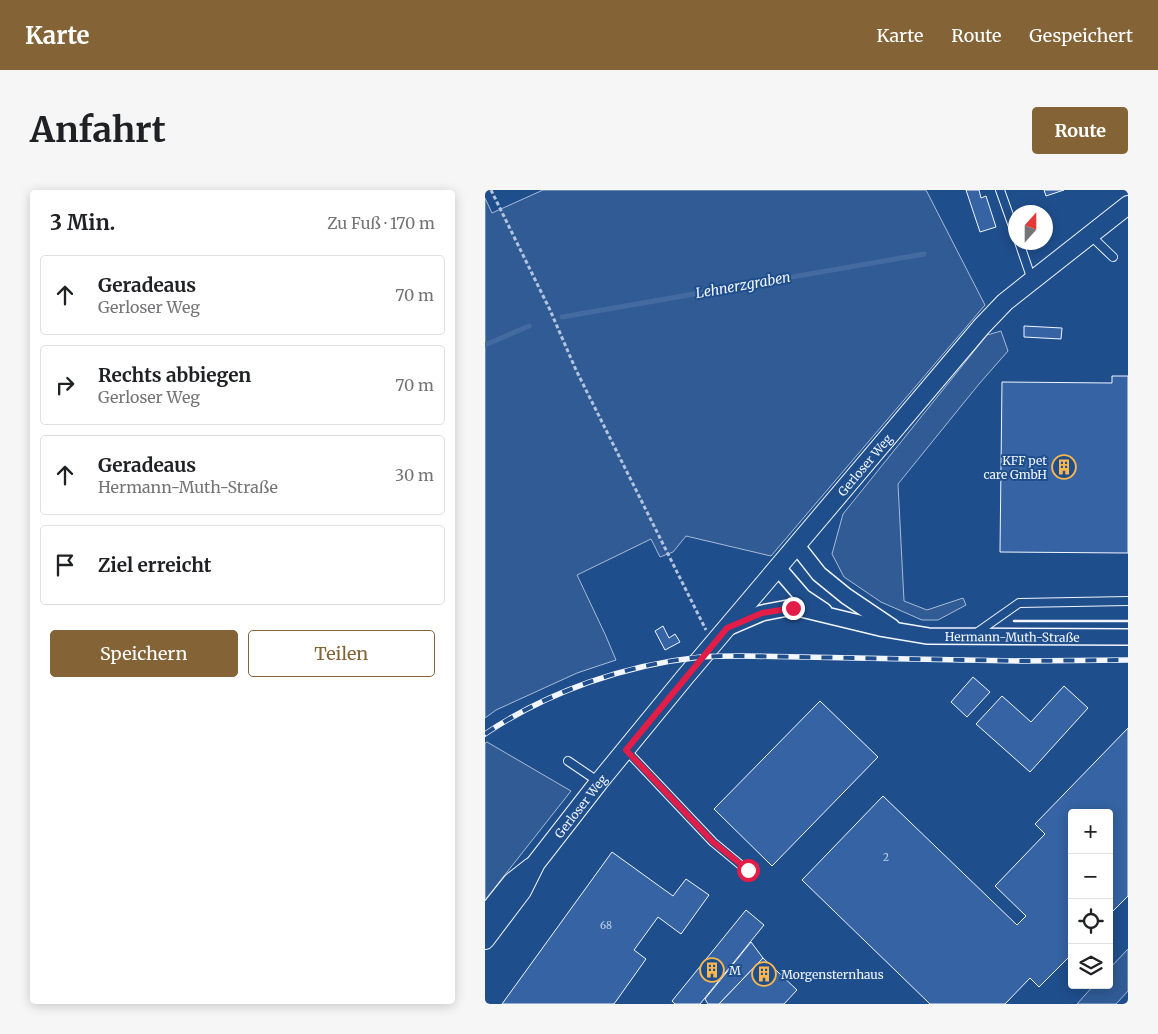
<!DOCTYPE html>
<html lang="de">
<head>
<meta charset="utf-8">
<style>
	body { margin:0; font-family:Merriweather,serif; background:#f6f6f6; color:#202124 }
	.controls { position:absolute; right:15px; bottom:15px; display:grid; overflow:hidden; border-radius:5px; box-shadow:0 2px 12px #0003 }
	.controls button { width:45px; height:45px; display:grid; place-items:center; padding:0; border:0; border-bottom:1px solid #e0e0e0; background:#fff; color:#202124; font:25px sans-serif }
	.compass { position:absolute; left:523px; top:15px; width:45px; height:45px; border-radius:50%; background:#fff; box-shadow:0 2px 12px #0003; rotate:21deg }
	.stop { position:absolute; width:15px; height:15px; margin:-11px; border:4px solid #e11d48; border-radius:50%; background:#fff }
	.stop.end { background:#e11d48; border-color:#fff; box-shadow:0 1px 5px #0008 }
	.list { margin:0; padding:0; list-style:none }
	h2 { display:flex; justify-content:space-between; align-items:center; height:65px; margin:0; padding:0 20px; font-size:21px }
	h2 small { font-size:16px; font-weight:400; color:#757577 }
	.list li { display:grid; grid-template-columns:32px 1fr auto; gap:15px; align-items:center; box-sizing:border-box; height:80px; margin:0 10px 10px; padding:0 10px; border:1px solid #e0e0e0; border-radius:5px }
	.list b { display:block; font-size:19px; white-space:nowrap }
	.list p { margin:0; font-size:16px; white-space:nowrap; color:#757577 }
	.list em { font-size:16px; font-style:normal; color:#757577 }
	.actions { display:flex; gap:10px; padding:15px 20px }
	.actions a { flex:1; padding:11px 0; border:1px solid #846436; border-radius:5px; text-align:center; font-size:18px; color:#846436 }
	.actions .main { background:#846436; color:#fff }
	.icon { flex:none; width:28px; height:28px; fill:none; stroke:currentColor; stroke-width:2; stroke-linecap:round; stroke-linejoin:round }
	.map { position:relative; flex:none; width:643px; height:814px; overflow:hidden; border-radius:5px }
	header { display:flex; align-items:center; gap:30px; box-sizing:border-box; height:70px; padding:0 25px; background:#846436; color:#fff }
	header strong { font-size:24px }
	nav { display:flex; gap:28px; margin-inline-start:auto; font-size:18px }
	.intro { display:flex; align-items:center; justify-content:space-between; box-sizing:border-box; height:120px; padding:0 30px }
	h1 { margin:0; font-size:35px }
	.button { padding:12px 22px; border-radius:5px; background:#846436; color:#fff; font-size:18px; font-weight:700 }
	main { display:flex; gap:30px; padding:0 30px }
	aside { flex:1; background:#fff; border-radius:5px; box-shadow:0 2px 12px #0003 }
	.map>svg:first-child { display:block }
	.green { fill:#305b95; stroke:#a8bbd7 }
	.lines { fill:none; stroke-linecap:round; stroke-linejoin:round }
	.stream { stroke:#446ba0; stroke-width:5 }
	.building { fill:#3563a3; stroke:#f2f6ff }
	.service-casing { stroke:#f2f6ff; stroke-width:10 }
	.minor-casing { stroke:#f2f6ff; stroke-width:18 }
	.tertiary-casing { stroke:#f2f6ff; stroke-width:20 }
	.path { stroke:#b3c4dc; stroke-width:3; stroke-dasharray:4 2.5; stroke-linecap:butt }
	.service { stroke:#1f4e8c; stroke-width:8 }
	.minor { stroke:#1f4e8c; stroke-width:15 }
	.tertiary { stroke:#1f4e8c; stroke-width:18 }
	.rail-casing { stroke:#f2f6ff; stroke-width:5.5 }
	.rail { stroke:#1f4e8c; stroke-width:4; stroke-dasharray:11; stroke-linecap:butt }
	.wall { stroke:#f2f6ff; stroke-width:2.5 }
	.route { stroke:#e11d48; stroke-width:6 }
	.labels { text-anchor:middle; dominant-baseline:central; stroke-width:4; stroke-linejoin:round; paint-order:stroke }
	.number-label { font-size:10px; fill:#c3d1e8 }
	.poi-label { font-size:12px; fill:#f2f6ff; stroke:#1f4e8c; text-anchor:start }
	.street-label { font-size:12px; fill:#f2f6ff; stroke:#1f4e8c }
	.water-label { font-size:14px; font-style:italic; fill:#f2f6ff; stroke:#1f4e8c }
</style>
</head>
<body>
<header>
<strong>Karte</strong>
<nav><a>Karte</a><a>Route</a><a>Gespeichert</a></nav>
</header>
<div class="intro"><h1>Anfahrt</h1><a class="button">Route</a></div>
<main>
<aside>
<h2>3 Min.<small>Zu Fuß · 170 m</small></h2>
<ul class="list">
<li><svg class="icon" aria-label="ahead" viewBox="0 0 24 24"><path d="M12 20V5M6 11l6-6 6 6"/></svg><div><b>Geradeaus</b><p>Gerloser Weg</p></div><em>70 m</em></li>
<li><svg class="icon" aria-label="right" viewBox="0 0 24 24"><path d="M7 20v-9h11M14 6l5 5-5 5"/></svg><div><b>Rechts abbiegen</b><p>Gerloser Weg</p></div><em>70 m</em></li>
<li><svg class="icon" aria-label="ahead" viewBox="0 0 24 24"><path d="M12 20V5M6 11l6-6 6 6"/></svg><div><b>Geradeaus</b><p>Hermann-Muth-Straße</p></div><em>30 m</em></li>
<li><svg class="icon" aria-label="arrive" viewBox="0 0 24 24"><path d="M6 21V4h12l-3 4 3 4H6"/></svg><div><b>Ziel erreicht</b></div></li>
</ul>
<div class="actions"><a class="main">Speichern</a><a>Teilen</a></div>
</aside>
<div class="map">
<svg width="643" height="814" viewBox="0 0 643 814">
	<rect width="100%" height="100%" fill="#1f4e8c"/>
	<!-- green -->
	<g class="green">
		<polygon points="58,0 441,0 500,115 286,366 201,346 188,362 175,367 166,349 92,385 120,444 131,470 92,483 11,520 0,528 0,8 7,23"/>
		<polygon points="516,141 523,161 494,194 413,294 419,411 442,420 478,408 481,415 453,430 437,430 396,412 359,387 347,364 358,324 502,145"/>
		<polygon points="2,552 86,601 0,710 0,553"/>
		<polygon points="643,759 643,801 631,814 592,814 609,795 624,795 624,779"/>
	</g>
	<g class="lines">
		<!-- stream -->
		<g class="stream">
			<polyline points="77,127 439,64"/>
			<polyline points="0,155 44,136"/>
		</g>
	</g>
	<!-- building -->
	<g class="building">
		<polygon points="481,0 494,0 496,8 501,6 511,37 495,42"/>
		<polygon points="559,0 579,0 561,6"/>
		<polygon points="539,136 577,138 576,149 539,147"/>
		<polygon points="627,186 643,186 643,363 515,362 517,192 627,193"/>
		<polygon points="178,436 184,448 190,444 195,452 180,460 170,441"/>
		<polygon points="488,487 505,502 482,527 466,512"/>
		<polygon points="579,496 603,518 545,582 491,534 517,506 546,532"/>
		<polygon points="335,511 393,567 287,676 229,619"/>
		<polygon points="643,538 643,706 624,725 624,623 587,623 587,764 554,797 545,788 520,814 445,814 317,690 398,606 532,735 541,726 510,696 560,644 550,634"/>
		<polygon points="127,662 188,706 201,689 224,705 196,744 173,727 149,760 161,769 129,814 17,814"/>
		<polygon points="261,720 279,735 215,814 190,814 187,811"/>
		<polygon points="266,752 278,768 234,814 223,814 220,809"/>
		<polygon points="278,768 312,800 299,814 234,814"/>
	</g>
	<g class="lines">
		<!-- service casing -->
		<g class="service-casing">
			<g id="service">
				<polyline points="515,0 530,42"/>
				<polyline points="605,45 628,67"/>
				<polyline points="534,52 547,90"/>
				<polyline points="490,444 534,413 643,411"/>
				<polyline points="141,560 228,652 263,681"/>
				<polyline points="83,571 114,592"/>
			</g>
		</g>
		<!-- minor casing -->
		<g class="minor-casing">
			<g id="minor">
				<polyline points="312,356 334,384 361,406 407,437"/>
				<polyline points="293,378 318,407 339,421"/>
				<path id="s1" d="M242,438L277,423L308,417L395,438L443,446L643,447"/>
			</g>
		</g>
		<!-- tertiary casing -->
		<g class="tertiary-casing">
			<g id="tertiary">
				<polyline points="0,726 27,692 46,677"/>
				<path id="s2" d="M0,750L37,701L51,673L114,592L200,487L497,136L520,112L643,15"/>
			</g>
		</g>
		<!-- path -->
		<polyline class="path" points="6,0 65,120 91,180 221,440"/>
		<!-- service -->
		<use href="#service" class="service"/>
		<!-- minor -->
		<use href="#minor" class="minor"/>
		<!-- tertiary -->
		<use href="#tertiary" class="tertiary"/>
		<!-- rail casing -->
		<g class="rail-casing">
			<path id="rail" d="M0,544C64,501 140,475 216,467C230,466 244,466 258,466L538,471L643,470"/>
		</g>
		<!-- rail -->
		<use href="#rail" class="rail"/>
		<!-- wall -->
		<polyline class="wall" points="529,431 643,431"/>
	</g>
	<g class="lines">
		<!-- route -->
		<polyline class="route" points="263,680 228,652 141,560 242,438 277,423 308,418"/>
	</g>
	<!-- icons -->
	<defs>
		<g id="building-ring" transform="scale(1.25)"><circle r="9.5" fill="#1f4e8c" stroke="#ffb74d" stroke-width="1.5"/><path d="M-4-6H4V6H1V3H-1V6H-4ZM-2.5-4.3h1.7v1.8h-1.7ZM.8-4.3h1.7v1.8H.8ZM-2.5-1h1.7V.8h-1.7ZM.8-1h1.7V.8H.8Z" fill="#ffb74d"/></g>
	</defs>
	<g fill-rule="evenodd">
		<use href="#building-ring" x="579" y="277"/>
		<use href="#building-ring" x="227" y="780"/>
		<use href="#building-ring" x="279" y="784"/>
	</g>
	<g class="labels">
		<!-- number labels -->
		<g class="number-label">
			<text x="401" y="667">2</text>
			<text x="121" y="735">68</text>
		</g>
		<!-- poi labels -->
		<g class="poi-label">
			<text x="562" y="270" text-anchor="end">KFF pet<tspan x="562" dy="14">care GmbH</tspan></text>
			<text x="244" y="780">M</text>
			<text x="296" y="784">Morgensternhaus</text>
		</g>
		<!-- street labels -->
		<g class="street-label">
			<text stroke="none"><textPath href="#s2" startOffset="609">Gerloser Weg</textPath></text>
			<text stroke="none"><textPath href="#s1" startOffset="292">Hermann-Muth-Straße</textPath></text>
			<text stroke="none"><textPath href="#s2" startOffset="165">Gerloser Weg</textPath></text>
		</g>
		<!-- water labels -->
		<g class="water-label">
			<text transform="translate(258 95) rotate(-10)">Lehnerzgraben</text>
		</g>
	</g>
</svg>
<div class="controls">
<button>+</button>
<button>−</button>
<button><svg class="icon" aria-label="locate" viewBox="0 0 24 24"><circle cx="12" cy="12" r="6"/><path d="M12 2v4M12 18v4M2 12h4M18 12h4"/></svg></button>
<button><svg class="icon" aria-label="layers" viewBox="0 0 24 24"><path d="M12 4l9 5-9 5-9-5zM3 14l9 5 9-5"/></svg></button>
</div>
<svg class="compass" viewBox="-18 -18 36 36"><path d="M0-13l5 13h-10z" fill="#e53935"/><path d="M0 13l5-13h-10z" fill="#757577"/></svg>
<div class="stop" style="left:263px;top:680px"></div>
<div class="stop end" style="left:308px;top:418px"></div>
</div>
</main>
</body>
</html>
